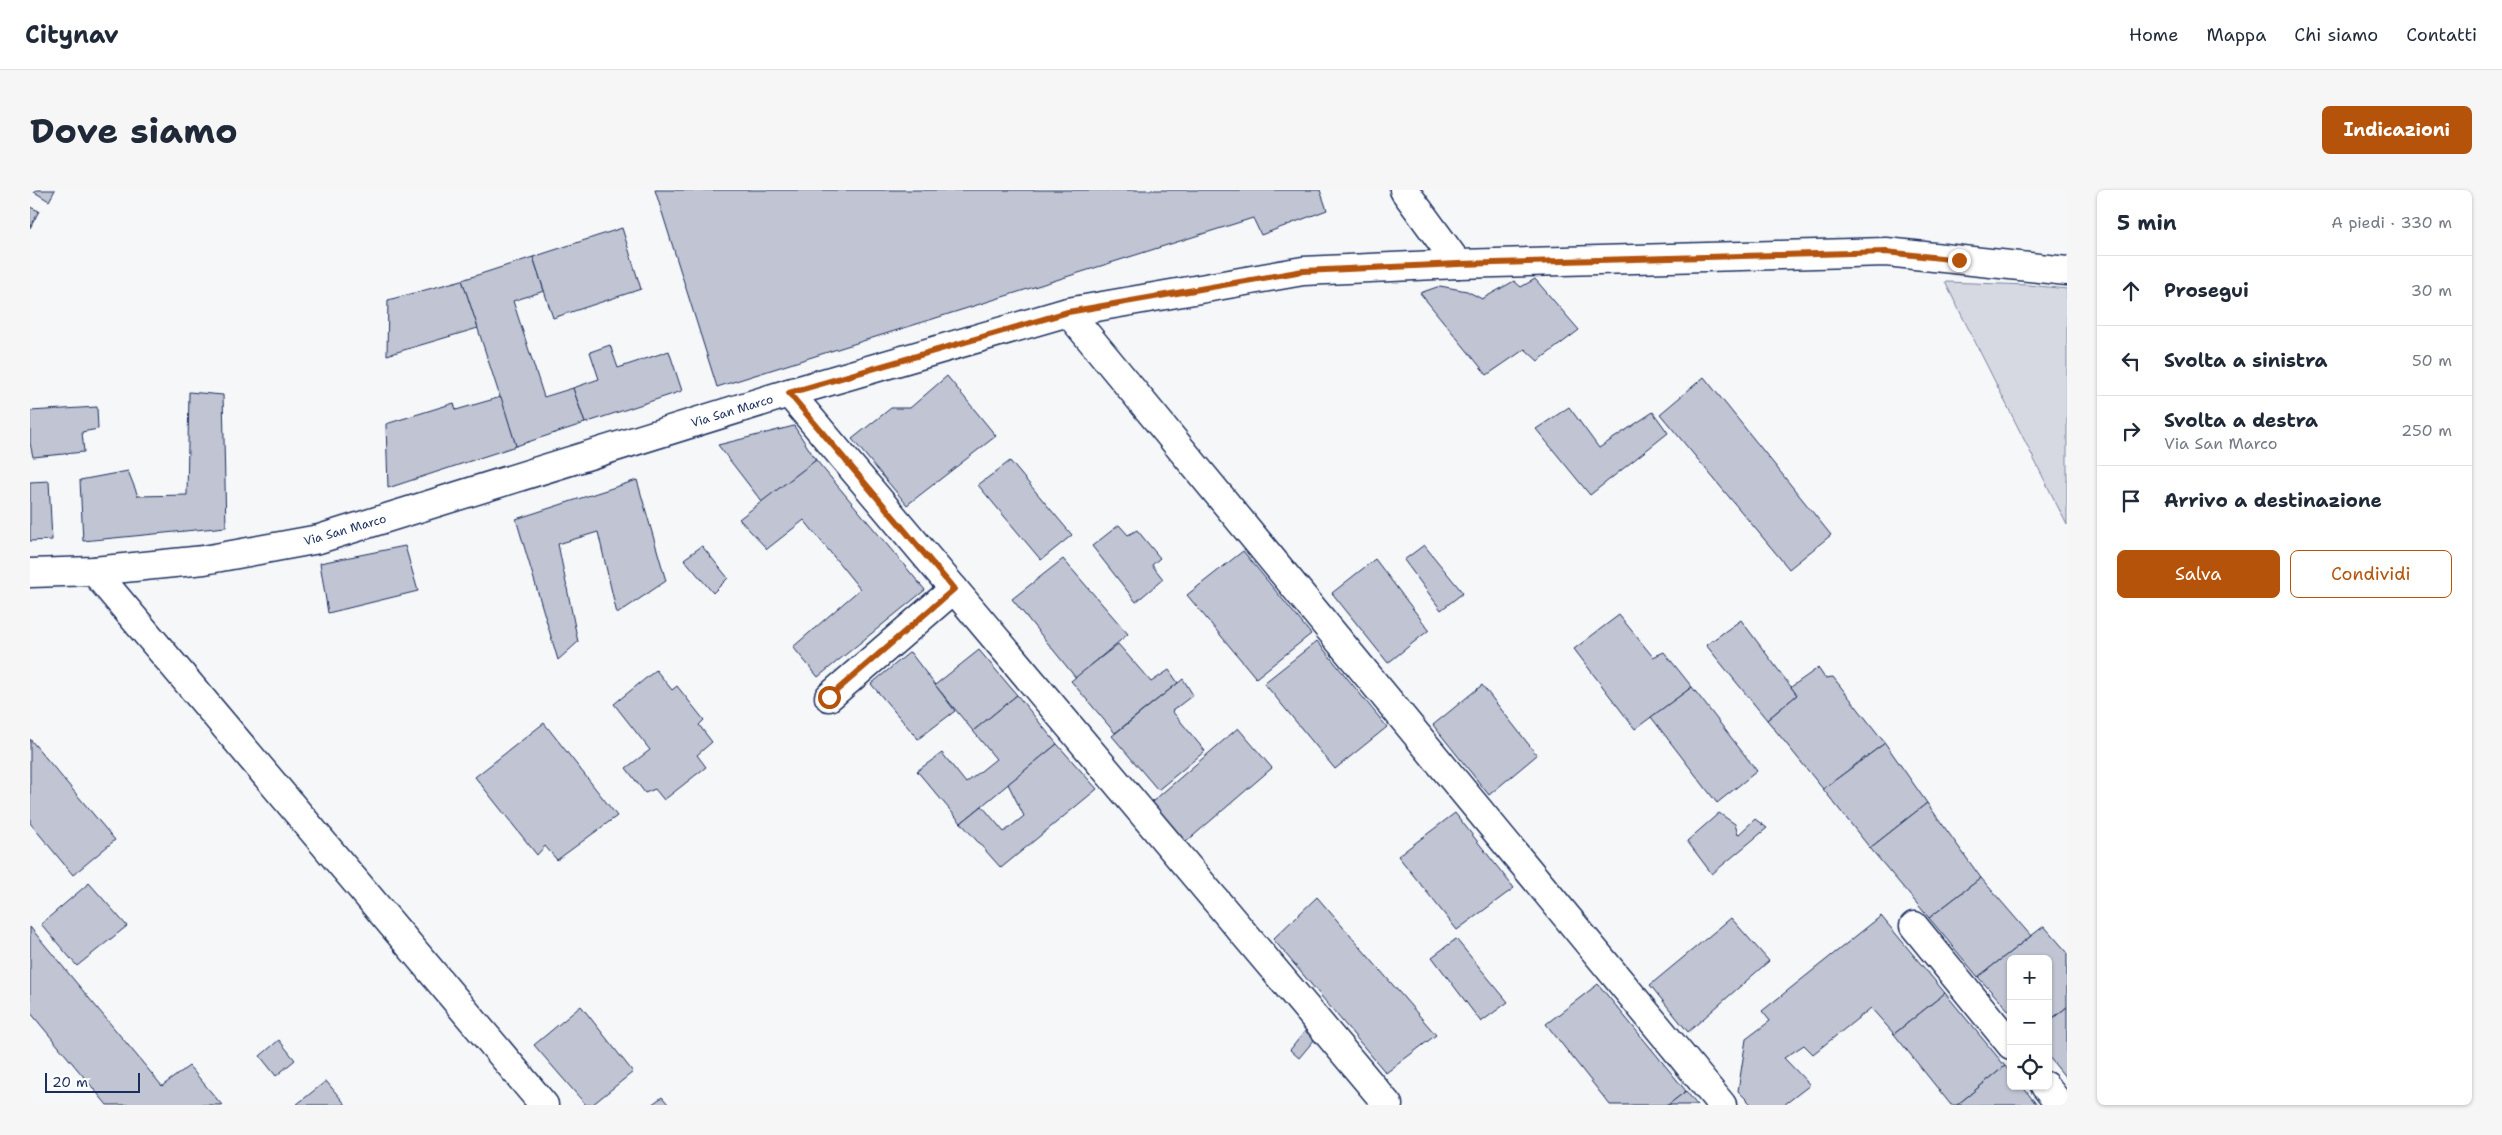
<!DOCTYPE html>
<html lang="it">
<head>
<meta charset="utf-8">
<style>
	body { margin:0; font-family:"Shantell Sans",sans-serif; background:#f6f6f7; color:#1f2937 }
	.controls { position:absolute; right:15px; bottom:15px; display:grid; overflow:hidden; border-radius:8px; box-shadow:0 1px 4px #0004 }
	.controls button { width:45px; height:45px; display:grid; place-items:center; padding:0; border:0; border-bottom:1px solid #e0e1e3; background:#fff; color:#1f2937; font:25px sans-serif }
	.scale { position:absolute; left:15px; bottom:12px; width:95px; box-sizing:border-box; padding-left:5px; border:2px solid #1b2f5e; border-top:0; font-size:14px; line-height:18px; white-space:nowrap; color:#1b2f5e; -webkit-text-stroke:4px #fff; paint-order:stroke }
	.stop { position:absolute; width:15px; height:15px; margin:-11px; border:4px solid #b45309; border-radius:50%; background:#fff }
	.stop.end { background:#b45309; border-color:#fff; box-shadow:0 1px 5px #0008 }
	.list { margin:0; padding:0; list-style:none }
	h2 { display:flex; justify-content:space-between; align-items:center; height:65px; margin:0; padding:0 20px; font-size:21px }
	h2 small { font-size:16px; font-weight:400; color:#747a83 }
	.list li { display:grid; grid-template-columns:32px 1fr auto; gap:15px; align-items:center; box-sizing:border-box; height:70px; padding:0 20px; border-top:1px solid #e0e1e3 }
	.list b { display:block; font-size:19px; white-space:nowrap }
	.list p { margin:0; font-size:16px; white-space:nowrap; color:#747a83 }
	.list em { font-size:16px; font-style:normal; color:#747a83 }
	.actions { display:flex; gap:10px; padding:15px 20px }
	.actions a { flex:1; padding:11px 0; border:1px solid #b45309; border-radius:8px; text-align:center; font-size:18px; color:#b45309 }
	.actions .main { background:#b45309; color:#fff }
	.icon { flex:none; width:28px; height:28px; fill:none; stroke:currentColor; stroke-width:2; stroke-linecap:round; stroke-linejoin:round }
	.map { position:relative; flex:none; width:2037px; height:915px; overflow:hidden; border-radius:8px }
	header { display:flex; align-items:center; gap:30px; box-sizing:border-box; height:70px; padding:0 25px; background:#fff; border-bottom:1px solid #e0e1e3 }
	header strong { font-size:24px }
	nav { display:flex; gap:28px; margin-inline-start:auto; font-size:18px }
	.intro { display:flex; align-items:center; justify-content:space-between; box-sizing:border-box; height:120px; padding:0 30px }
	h1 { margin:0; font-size:35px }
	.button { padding:12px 22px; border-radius:8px; background:#b45309; color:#fff; font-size:18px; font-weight:700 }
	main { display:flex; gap:30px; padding:0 30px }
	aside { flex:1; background:#fff; border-radius:8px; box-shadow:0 1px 4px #0004 }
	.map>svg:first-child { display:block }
	.green { fill:#d6d9e2; stroke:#7884a0 }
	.building { fill:#c0c4d3; stroke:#1b2f5e }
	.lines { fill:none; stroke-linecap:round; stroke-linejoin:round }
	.minor-casing { stroke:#1b2f5e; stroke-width:31 }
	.major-casing { stroke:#1b2f5e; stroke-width:31 }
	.minor { stroke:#fff; stroke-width:28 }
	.major { stroke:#fff; stroke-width:28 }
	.route { stroke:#b45309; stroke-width:6 }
	.labels { text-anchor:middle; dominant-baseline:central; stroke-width:4; stroke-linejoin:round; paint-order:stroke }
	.street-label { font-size:12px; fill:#1b2f5e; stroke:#fff }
</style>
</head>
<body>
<header>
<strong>Citynav</strong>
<nav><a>Home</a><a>Mappa</a><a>Chi siamo</a><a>Contatti</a></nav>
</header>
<div class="intro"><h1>Dove siamo</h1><a class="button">Indicazioni</a></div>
<main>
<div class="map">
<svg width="2037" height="915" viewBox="0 0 2037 915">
	<rect width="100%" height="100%" fill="#f6f7f9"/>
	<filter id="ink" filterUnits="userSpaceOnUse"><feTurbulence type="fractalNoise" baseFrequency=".02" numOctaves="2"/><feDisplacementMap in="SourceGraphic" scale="10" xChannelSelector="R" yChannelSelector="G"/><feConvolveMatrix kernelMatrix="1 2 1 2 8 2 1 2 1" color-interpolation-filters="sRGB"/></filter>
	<g filter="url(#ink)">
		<!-- green -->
		<polygon class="green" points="1915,92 1999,95 2037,99 2037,335"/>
		<!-- building -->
		<g class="building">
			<polygon points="1,0 25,0 19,11"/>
			<polygon points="625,0 1290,0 1297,20 1231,45 1223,28 687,197"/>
			<polygon points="0,17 9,21 0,38"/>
			<polygon points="592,38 611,99 523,128 503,67"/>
			<polygon points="503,67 514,101 483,111 514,207 543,198 555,233 486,256 432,90"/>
			<polygon points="1505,89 1549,140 1508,171 1495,159 1457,185 1390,103 1410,96 1437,101 1452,109 1484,91 1491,97"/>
			<polygon points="432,90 448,138 357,165 358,110"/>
			<polygon points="580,155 588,178 639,161 652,201 555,233 543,198 569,189 560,162"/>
			<polygon points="917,186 966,246 877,315 822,249 861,218 880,218"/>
			<polygon points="1674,187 1801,345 1759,379 1630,224"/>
			<polygon points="159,202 193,205 196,337 53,351 50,290 98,281 108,306 157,305"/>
			<polygon points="471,207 486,256 358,298 356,234 424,213 426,220"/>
			<polygon points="67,217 68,239 52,242 54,262 3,267 0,253 0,221"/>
			<polygon points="1539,217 1569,258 1623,222 1638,243 1560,305 1506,239"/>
			<polygon points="764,236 786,270 732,312 688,255"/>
			<polygon points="786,270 895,400 788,487 763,457 830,399 774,330 737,359 709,329"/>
			<polygon points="980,271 1042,345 1011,370 948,295"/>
			<polygon points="607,290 636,391 587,424 568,342 528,354 548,452 528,470 486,329"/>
			<polygon points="19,291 22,350 0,351 0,292"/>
			<polygon points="1089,335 1098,345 1107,340 1130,368 1122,375 1133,389 1106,412 1062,356"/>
			<polygon points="1394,355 1433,403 1411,420 1374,370"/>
			<polygon points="375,356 388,401 298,423 290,373"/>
			<polygon points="672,356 698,388 683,403 654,369"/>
			<polygon points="1213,361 1281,444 1226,488 1157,405"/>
			<polygon points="1033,369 1098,444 1046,488 982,409"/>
			<polygon points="1345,369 1399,440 1358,473 1302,403"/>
			<polygon points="1589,425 1623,467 1634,462 1662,497 1605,539 1544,459"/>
			<polygon points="1711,430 1767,505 1737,530 1676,455"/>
			<polygon points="1287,451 1357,537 1305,579 1234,493"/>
			<polygon points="1088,454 1121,492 1139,480 1148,493 1085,543 1041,491"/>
			<polygon points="949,460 987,505 943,541 905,495"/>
			<polygon points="880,462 925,521 888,549 841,494"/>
			<polygon points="1788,478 1795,488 1803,487 1855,553 1793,599 1737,530 1767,505 1761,497"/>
			<polygon points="626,480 642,500 647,496 674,530 669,535 682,552 667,565 676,577 634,610 625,599 615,603 596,578 620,560 584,514"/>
			<polygon points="1153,489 1163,505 1142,521 1175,561 1128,600 1082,546"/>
			<polygon points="1452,495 1507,565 1459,605 1403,535"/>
			<polygon points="1662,497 1727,581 1687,613 1621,527"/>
			<polygon points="987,505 1027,554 931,633 887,581 912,563 936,593 966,569 943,541"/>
			<polygon points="514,533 587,626 527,670 515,656 507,665 445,587"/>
			<polygon points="1208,538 1242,578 1156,652 1122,612"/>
			<polygon points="0,549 85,650 43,685 0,633"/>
			<polygon points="1855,553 1897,613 1840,658 1793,599"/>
			<polygon points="1027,554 1067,599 971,678 931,633 952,616 974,642 994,626 978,594"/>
			<polygon points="1897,613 1951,688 1899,728 1840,658"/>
			<polygon points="1425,623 1484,698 1427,740 1368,666"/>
			<polygon points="1689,623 1705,634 1708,645 1725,629 1737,638 1682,684 1657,651"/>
			<polygon points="1951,688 2001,746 1948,787 1899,728"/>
			<polygon points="59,693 97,736 47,776 11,734"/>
			<polygon points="1287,707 1406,845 1356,883 1243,749"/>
			<polygon points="1851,726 1915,803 1864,844 1841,818 1783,864 1774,855 1754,868 1780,895 1754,915 1722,915 1708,901 1716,849 1740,831 1732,821"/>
			<polygon points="1701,728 1739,771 1658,842 1620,795"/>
			<polygon points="2014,736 2037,762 2037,817 2018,832 2018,769 1981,769 1981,823 1948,787"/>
			<polygon points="0,737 132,896 159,876 192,915 77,915 0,822"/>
			<polygon points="1426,749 1478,812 1451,832 1402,767"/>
			<polygon points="1568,794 1656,901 1638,915 1580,915 1516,834"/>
			<polygon points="1915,803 1975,876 1927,915 1921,915 1864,844"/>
			<polygon points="551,816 603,882 562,915 556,915 504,855"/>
			<polygon points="2037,817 2037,889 2018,866 2018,832"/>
			<polygon points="1275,841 1285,849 1269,868 1260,860"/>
			<polygon points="249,850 265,870 246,886 230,866"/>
			<polygon points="1975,876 1981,883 1981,896 1992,896 2007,915 1927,915"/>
			<polygon points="296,891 316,915 266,915"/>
			<polygon points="1656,901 1667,915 1638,915"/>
			<polygon points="632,907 639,915 621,915"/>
		</g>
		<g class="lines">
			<!-- minor casing -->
			<g class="minor-casing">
				<g id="minor">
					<polyline points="1038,122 1692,915"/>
					<polyline points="759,203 1358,915"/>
					<polyline points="64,381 514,915"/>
					<polyline points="0,383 64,381 174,370 289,349 759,203 1038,122 1273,81 1428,74"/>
					<polyline points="799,507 924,399"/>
					<polyline points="1884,736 1981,855"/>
					<polyline points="2015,896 2030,915"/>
				</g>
			</g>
			<!-- major casing -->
			<g class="major-casing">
				<polyline id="major" points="1374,0 1428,74 1856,62 2037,81"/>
			</g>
			<!-- minor -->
			<use href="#minor" class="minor"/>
			<!-- major -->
			<use href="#major" class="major"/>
		</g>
	</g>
	<g class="lines" filter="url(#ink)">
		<!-- route -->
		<polyline class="route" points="799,507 924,399 759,203 1038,122 1273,81 1428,74 1856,62 1929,70"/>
	</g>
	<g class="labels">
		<!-- street labels -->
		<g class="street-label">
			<text transform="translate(702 221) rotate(-17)">Via San Marco</text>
			<text transform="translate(315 340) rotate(-16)">Via San Marco</text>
		</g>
	</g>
</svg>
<div class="controls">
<button>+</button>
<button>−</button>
<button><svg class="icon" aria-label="locate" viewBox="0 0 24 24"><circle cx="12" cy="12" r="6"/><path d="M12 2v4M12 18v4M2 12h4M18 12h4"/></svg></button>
</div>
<div class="scale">20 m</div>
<div class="stop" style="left:799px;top:507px"></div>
<div class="stop end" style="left:1929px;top:70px"></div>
</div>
<aside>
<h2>5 min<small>A piedi · 330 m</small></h2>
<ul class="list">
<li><svg class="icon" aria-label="ahead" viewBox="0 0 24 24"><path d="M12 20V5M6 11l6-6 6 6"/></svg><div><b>Prosegui</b></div><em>30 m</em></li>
<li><svg class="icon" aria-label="left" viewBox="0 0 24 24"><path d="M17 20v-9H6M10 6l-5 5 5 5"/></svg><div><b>Svolta a sinistra</b></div><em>50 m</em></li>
<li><svg class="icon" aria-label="right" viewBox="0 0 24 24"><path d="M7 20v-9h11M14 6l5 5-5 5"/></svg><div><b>Svolta a destra</b><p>Via San Marco</p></div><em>250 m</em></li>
<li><svg class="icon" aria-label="arrive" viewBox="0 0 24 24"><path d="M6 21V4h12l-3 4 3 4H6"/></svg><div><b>Arrivo a destinazione</b></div></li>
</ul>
<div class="actions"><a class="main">Salva</a><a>Condividi</a></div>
</aside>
</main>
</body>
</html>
